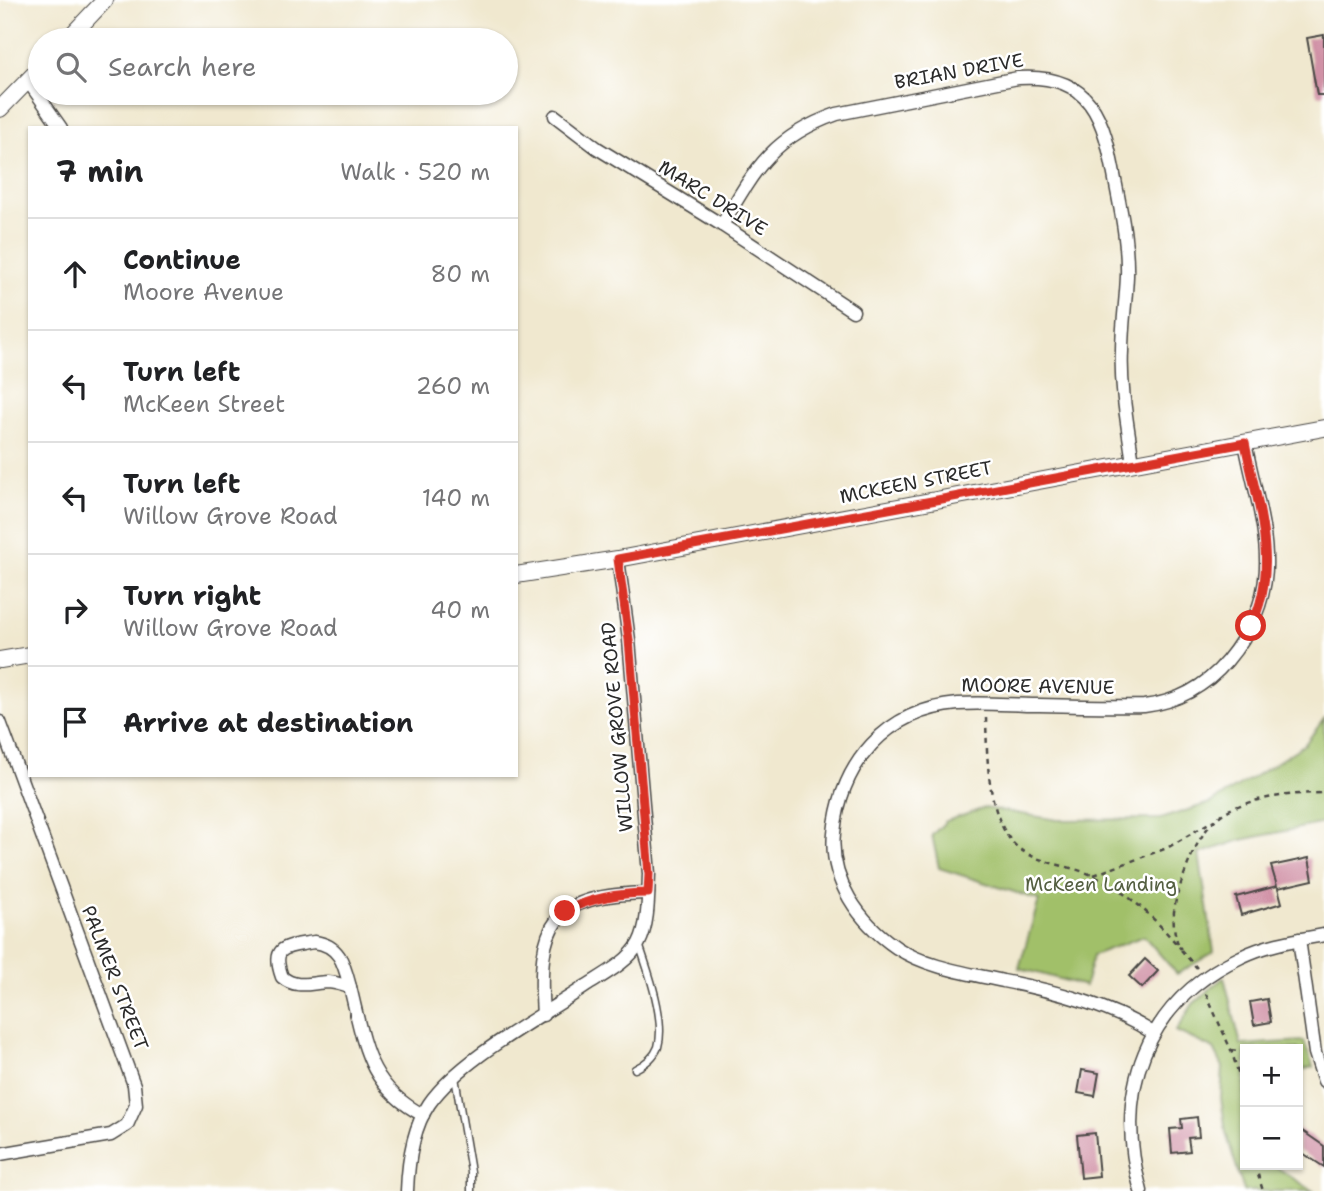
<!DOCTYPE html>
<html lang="en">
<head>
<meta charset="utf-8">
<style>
	body { margin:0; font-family:"Shantell Sans",sans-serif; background:#f6f6f6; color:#202124 }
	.controls { position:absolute; right:21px; bottom:21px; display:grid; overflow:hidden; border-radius:0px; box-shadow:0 2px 5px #0004 }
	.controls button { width:63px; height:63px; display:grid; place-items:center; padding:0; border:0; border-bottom:2px solid #e0e0e0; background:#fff; color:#202124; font:35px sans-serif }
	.stop { position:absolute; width:21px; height:21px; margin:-16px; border:5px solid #d93025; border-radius:50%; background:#fff }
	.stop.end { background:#d93025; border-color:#fff; box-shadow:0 2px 7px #0008 }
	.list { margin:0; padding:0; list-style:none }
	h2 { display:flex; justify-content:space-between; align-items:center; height:91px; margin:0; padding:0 28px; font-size:30px }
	h2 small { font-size:23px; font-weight:400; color:#757577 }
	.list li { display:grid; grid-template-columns:46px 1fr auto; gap:21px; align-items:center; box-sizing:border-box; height:112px; padding:0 28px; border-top:2px solid #e0e0e0 }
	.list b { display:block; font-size:26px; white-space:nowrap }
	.list p { margin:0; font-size:23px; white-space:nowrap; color:#757577 }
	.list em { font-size:23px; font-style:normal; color:#757577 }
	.icon { flex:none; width:38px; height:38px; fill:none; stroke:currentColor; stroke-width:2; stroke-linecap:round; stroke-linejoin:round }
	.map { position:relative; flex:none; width:1324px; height:1191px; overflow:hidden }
	.search { position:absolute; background:#fff; box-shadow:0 2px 5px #0004; left:28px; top:28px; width:490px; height:77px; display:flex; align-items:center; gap:18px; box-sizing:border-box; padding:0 24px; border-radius:38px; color:#757577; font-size:26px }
	.panel { position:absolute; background:#fff; box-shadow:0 2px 5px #0004; left:28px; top:126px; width:490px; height:651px; border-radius:0px }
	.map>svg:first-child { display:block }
	.green { fill:#a1c069; stroke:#66764a; stroke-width:2 }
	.building { fill:#d091a6 }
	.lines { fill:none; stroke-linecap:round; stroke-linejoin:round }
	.service-casing { stroke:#494744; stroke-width:9 }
	.minor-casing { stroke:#494744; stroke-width:15 }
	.tertiary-casing { stroke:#494744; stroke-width:18 }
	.path { stroke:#494744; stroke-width:2.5; stroke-dasharray:5 5; stroke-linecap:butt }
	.service { stroke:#fff; stroke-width:6 }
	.minor { stroke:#fff; stroke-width:12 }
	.tertiary { stroke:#fff; stroke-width:16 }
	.route { stroke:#d93025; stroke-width:9 }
	.labels { text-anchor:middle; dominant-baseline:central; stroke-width:5; stroke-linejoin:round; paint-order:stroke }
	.street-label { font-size:19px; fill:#2b2b2b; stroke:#fff }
	.park-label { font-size:19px; fill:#545f41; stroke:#fff }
</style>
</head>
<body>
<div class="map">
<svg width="1324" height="1191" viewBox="0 0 1324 1191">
	<rect width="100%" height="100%" fill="#fff"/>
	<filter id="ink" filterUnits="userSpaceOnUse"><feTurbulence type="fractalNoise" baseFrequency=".0143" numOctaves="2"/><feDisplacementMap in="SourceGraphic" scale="14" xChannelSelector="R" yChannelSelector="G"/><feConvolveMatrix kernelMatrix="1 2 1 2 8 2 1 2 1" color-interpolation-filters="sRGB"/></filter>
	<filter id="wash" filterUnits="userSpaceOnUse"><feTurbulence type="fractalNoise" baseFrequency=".00686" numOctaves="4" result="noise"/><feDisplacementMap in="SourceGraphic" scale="28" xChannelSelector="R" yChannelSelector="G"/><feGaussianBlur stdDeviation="1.57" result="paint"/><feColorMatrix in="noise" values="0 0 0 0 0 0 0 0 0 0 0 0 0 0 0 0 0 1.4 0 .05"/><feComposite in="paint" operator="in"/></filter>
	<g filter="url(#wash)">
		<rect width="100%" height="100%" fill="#f0e8cf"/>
		<!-- green -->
		<g class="green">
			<polygon points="1324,719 1324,823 1241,840 1199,854 1214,952 1177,974 1144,936 1093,955 1085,986 1019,968 1039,900 939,868 932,835 946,821 985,808 1058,820 1160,819 1210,803 1254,777 1305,744"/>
			<polygon points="1224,977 1241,1045 1304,1041 1313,1067 1298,1071 1298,1049 1245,1049 1245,1165 1273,1165 1313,1191 1244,1191 1226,1133 1221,1098 1223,1067 1214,1049 1176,1031 1193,1004"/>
		</g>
		<g id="blocks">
			<!-- building -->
			<g class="building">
				<polygon points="1324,35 1324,95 1317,95 1307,38"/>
				<polygon points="1309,858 1313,880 1278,888 1282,903 1241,915 1236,897 1277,886 1271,866"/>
				<polygon points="1145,959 1158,971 1142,988 1129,976"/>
				<polygon points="1267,999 1271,1022 1254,1025 1250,1002"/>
				<polygon points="1082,1070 1099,1073 1095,1096 1078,1093"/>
				<polygon points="1197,1117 1199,1137 1188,1138 1190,1151 1172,1153 1170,1129 1182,1128 1181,1119"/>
				<polygon points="1298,1128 1324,1146 1324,1167 1298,1150"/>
				<polygon points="1095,1133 1099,1176 1081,1178 1077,1135"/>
			</g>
		</g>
	</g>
	<g filter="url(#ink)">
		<use href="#blocks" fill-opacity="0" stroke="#494744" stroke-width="2"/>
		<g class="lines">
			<!-- service casing -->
			<g class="service-casing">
				<g id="service">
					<path d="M635,1069C645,1064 654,1058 658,1047C666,1020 648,970 639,944"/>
					<polyline points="455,1077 471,1172 471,1191"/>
				</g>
			</g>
			<!-- minor casing -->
			<g class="minor-casing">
				<g id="minor">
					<polyline points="28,81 61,128"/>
					<polyline points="555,116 597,148 722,225 853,311"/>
					<path d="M722,225C755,169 772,137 837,114L1018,78C1092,73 1104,119 1115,180C1121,211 1128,243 1127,276C1126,301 1122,326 1122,351C1120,388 1128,426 1133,463"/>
					<polyline points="0,722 134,1085 136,1105 127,1125 111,1135 0,1154"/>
					<polyline points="1299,939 1315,1053 1324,1081"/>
					<path d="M314,942C340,945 344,964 350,987C342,985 335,982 327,982C310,983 296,989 282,977C270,944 288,947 314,942Z"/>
					<path d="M350,987C364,1043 367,1086 423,1115"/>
					<path d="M543,1015C537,923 551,895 648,893"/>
					<path d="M1153,1033C1110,1005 1054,991 1003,981C968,973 928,968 897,948C859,922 829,880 834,833C841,763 886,710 958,704C985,702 1012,705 1038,705C1074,706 1109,707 1144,706C1177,702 1206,686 1227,661C1290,585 1262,528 1245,443"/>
					<path d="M407,1191C408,1163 413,1128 429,1104C461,1058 539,1018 586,986C603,975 629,962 639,943C649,924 648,895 649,874L629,640L618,559"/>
					<path d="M1141,1191C1113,1091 1145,1002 1241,957C1267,944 1296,940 1324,935"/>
				</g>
			</g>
			<!-- tertiary casing -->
			<g class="tertiary-casing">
				<g id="tertiary">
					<polyline points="67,40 105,0"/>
					<polyline points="0,109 40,68"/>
					<polyline points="516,575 618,559 1324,428"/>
					<polyline points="0,660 30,655"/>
				</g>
			</g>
			<!-- path -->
			<g class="path">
				<path d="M986,718C987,755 987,807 1009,838C1028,865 1069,863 1096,877C1131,894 1156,920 1181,949"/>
				<polyline points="1094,875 1167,848 1214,820"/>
				<path d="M1178,944C1170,922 1174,901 1182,881C1189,860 1199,835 1216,819C1238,798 1294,793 1324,793"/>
				<polyline points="1181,950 1197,968"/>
				<polyline points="1206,994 1231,1050 1241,1081 1245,1124"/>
				<polyline points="1231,1050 1245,1052"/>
				<polyline points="1255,1165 1263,1191"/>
			</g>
			<!-- service -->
			<use href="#service" class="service"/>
			<!-- minor -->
			<use href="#minor" class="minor"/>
			<!-- tertiary -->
			<use href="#tertiary" class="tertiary"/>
		</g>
	</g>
	<g class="lines" filter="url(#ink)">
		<!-- route -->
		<path class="route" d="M565,911C591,898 619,893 648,893L649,874L629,640L618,559L1245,443C1257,505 1281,566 1251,626"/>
	</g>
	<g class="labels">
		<!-- street labels -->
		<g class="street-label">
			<text transform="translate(959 71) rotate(-10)">BRIAN DRIVE</text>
			<text transform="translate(713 198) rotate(32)">MARC DRIVE</text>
			<text transform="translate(916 482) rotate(-11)">MCKEEN STREET</text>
			<text transform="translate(1038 686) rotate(1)">MOORE AVENUE</text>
			<text transform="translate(617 727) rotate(-95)">WILLOW GROVE ROAD</text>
			<text transform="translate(115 978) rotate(69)">PALMER STREET</text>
		</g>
		<!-- park labels -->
		<g class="park-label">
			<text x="1101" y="884">McKeen Landing</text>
		</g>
	</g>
</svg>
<div class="controls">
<button>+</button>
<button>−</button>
</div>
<div class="stop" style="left:1251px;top:626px"></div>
<div class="stop end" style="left:565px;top:911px"></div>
<div class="search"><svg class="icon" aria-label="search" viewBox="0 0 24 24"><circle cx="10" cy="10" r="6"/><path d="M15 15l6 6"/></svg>Search here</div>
<section class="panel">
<h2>7 min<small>Walk · 520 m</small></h2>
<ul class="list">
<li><svg class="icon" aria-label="ahead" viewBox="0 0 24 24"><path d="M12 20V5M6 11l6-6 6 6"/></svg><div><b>Continue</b><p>Moore Avenue</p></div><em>80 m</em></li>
<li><svg class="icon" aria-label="left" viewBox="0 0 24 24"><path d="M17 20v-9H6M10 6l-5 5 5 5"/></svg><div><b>Turn left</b><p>McKeen Street</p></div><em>260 m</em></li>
<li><svg class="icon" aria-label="left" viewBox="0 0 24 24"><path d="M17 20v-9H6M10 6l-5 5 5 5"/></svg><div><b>Turn left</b><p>Willow Grove Road</p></div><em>140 m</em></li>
<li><svg class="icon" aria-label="right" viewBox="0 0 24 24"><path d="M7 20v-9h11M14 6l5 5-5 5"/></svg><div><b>Turn right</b><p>Willow Grove Road</p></div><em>40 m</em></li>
<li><svg class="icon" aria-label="arrive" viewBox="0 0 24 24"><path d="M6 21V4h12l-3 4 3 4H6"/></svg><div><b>Arrive at destination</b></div></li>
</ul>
</section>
</div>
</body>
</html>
